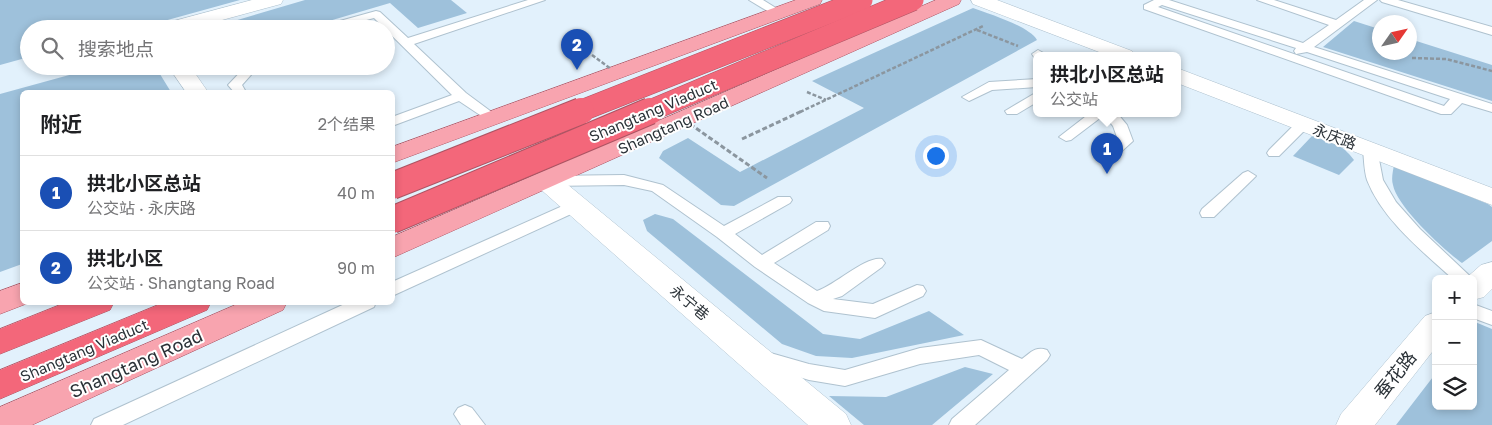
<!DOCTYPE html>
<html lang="zh">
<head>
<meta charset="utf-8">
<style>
	body { margin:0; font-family:"Golos Text","Noto Sans SC",sans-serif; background:#f2f2f2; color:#202124 }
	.controls { position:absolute; right:15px; bottom:15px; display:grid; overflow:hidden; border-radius:8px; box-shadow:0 2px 8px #0003 }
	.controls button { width:45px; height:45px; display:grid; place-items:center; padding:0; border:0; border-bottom:1px solid #e0e0e0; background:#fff; color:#202124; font:25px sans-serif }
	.compass { position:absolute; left:1372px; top:15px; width:45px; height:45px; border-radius:50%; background:#fff; box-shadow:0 2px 8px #0003; rotate:56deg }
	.you { position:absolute; left:935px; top:155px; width:18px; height:18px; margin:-12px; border:4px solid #fff; border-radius:50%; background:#1a73e8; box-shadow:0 0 0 8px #1a73e833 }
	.badge { display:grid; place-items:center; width:32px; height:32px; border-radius:50%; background:#a50a37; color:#fff; font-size:16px; font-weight:700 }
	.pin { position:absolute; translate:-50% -41px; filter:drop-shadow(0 1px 2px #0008) }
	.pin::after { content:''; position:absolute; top:26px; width:18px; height:15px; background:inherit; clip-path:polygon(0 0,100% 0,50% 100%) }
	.popup { position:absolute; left:1033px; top:52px; width:148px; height:65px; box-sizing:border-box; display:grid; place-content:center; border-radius:8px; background:#fff; filter:drop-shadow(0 1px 4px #0005); font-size:16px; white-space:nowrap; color:#757577 }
	.popup b { font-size:19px; color:#202124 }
	.popup::after { content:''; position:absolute; left:50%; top:100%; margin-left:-10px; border:10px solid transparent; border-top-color:#fff }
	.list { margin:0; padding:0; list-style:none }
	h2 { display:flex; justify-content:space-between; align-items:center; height:65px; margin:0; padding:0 20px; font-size:21px }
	h2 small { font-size:16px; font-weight:400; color:#757577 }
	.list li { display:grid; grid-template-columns:32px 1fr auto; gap:15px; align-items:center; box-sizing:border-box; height:75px; padding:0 20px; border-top:1px solid #e0e0e0 }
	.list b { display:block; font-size:19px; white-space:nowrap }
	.list p { margin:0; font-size:16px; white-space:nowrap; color:#757577 }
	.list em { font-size:16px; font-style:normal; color:#757577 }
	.icon { flex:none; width:28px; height:28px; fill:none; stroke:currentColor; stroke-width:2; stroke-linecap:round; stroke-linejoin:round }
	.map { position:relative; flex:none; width:1492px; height:425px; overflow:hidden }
	.search { position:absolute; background:#fff; box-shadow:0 2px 8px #0003; left:20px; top:20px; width:375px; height:55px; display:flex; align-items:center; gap:12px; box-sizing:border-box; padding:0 18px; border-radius:28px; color:#757577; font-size:19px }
	.panel { position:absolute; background:#fff; box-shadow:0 2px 8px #0003; left:20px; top:90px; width:375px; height:215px; border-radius:8px }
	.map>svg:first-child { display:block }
	.green { fill:#9ec1db }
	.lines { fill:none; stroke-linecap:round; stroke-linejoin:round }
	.lane-casing { stroke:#afc2cf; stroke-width:2 }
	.street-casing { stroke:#afc2cf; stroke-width:1 }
	.primary-casing { stroke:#ad5463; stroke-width:1 }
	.highway-casing { stroke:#ad5463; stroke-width:1 }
	.path-far1 { stroke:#8b969f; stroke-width:2.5; stroke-dasharray:4 2; stroke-linecap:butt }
	.path { stroke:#8b969f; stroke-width:3; stroke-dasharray:5 2.5; stroke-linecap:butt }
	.lane { fill:#fff; fill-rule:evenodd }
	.street { fill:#fff; fill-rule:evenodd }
	.primary { fill:#f8a4af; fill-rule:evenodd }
	.highway { fill:#f3677a; fill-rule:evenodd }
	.highway-bridge-far1-casing { stroke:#ad5463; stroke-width:22; stroke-linecap:butt }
	.highway-bridge-casing { stroke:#ad5463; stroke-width:28; stroke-linecap:butt }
	.path-bridge-far1 { stroke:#8b969f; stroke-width:2.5; stroke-dasharray:4 2; stroke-linecap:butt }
	.path-bridge { stroke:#8b969f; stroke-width:3; stroke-dasharray:5 2.5; stroke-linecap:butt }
	.highway-bridge-far1 { stroke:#f3677a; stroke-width:21 }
	.highway-bridge { stroke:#f3677a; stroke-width:26 }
	.labels { text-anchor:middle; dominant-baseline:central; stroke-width:4; stroke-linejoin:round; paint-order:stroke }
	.street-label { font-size:15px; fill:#2a3137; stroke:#fff }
	.near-street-label { font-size:18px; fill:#2a3137; stroke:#fff }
</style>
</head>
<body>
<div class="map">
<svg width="1492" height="425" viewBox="0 0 1492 425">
	<rect width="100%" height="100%" fill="#e2f1fc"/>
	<!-- green -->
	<g class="green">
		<polygon points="0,0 240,0 135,29 29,29 29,57 0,65"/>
		<polygon points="305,0 451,0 467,13 418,28 390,3 302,29 207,29"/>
		<path d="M973,8C989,14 1029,26 1037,40L734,206L721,205L659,158L663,151L688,138L740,172L864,108L812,81Z"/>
		<polygon points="1354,21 1379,29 1380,52 1410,52 1410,39 1492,65 1492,101 1323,47"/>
		<polygon points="102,66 155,66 171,92 22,92 22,264 0,272 0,94"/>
		<path d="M1312,136C1329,139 1343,145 1354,160L1339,175L1293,156Z"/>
		<path d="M1394,165L1488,204L1492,207V241L1462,263C1444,250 1397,207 1393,185C1391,179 1393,171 1394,165Z"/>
		<polygon points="655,214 673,219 823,334 860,339 929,311 964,335 852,358 816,356 782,344 647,231 643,220"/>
		<polygon points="1475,322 1492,329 1492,425 1396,425 1436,373 1436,406 1473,406"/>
		<polygon points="965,367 993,374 932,425 864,425 829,396 886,397"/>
	</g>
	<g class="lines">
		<!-- lane casing -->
		<g class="lane-casing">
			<g id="lane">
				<polygon points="528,0 545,0 414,44 466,93 497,116 499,119 492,123 459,101 392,126 392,117 452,95 374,18 332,29 311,29 376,11 380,12 408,38"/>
				<polygon points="749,0 763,0 784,13 778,16 774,15"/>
				<path d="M1154,0H1169L1303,43L1329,25L1257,0H1274L1336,20L1364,0H1377L1314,47L1492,104V112L1462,103L1451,114H1441L1144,9V5ZM1162,5L1296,48L1294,51L1296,54L1307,52L1450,99L1444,106L1158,7Z"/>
				<polygon points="1380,0 1398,0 1492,27 1492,35 1382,2"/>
				<polygon points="1038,50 1047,55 1034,57 1032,54"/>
				<polygon points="246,66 259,66 242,85 246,92 234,92 228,85"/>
				<polygon points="1037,79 1037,87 992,90 969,101 962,97 989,82"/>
				<polygon points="1037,92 1037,102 1017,114 1007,114 1005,111"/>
				<polygon points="1090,113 1117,113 1127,125 1133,141 1112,160 1107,161 1100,157 1118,140 1113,126 1104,115 1071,140 1066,141 1059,137"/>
				<polygon points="1303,120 1308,121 1310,124 1308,127 1279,156 1269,156 1267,153 1269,150 1298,121"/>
				<path d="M1370,145L1377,149L1383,180L1396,202L1420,229L1473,279H1453C1422,251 1382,219 1367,180C1364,170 1364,159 1363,149Z"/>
				<polygon points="1248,171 1256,176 1253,179 1214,217 1202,217 1200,213 1202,209 1243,173"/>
				<path d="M624,175L663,185L724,226L778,197H790L792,200L790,203L735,234L762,255L816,222H828L830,226L828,230L774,263L817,291C835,285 867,255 882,259L885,263L882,267L842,296L833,299L873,304L917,285L923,286L926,291L923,296L875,318L824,311L808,303L755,267L717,237L652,191L624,185L547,186L539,181L547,176Z"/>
				<polygon points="576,200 582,201 584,205 582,209 392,296 392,282"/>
				<polygon points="349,302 376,302 374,307 123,425 91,425 94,419"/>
				<polygon points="1473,304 1492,311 1492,325 1473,318"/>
				<path d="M981,340L1022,359C1031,352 1036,346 1047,350L1050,355L1047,360L975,425H949L952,419L1009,370L979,355L920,364L845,386L809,380L760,365L757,360L760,355L767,352L809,364L845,370L920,348Z"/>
				<polygon points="465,405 472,408 485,425 461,425 454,414 458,408"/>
			</g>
		</g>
		<!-- street casing -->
		<g class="street-casing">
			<g id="street">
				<polygon points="252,0 283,0 281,4 189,29 156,29 159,25"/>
				<polygon points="971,0 997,0 1132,51 1135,55 1107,55 973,4"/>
				<polygon points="168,66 190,66 208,92 186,92"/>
				<polygon points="1177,68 1492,188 1492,205 1177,83"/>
				<polygon points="547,173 556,175 846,414 851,425 808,425 538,187 534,181 538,175"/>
				<polygon points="1492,262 1492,289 1484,297 1473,300 1473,279 1465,279 1481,265"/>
				<polygon points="1436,312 1436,347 1375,425 1336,425 1341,414 1425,316"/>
			</g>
		</g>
		<!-- primary casing -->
		<g class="primary-casing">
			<g id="primary">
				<polygon points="796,0 822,0 820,4 392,163 392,147"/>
				<polygon points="936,0 961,0 959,4 392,258 392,237"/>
				<polygon points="22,283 22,302 31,302 0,314 0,291"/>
				<polygon points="242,302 287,302 283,310 32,425 0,425 0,407"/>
			</g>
		</g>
		<!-- highway casing -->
		<g class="highway-casing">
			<g id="highway">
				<polygon points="67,302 114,302 110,310 0,354 0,329"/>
				<polygon points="165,302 211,302 207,310 0,399 0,370"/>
			</g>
		</g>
		<!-- path-far1 -->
		<g class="path-far1">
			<polyline points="977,30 1018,46"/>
			<polyline points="1412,58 1446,59 1492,71"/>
			<polyline points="807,92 826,100"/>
			<polyline points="800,112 983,26"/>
		</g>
		<!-- path -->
		<polyline class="path" points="742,139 802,111"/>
		<!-- lane -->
		<use href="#lane" class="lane"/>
		<!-- street -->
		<use href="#street" class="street"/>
		<!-- primary -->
		<use href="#primary" class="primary"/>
		<!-- highway -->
		<use href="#highway" class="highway"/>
		<!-- highway-bridge-far1 casing -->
		<g class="highway-bridge-far1-casing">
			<g id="highway-bridge-far1">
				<polyline points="578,112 862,0"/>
				<polyline points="647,112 913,0"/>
			</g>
		</g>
		<!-- highway-bridge casing -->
		<g class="highway-bridge-casing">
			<g id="highway-bridge">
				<polyline points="392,186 581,111"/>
				<polyline points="392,220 650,111"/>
			</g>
		</g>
		<!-- path-bridge-far1 -->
		<polyline class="path-bridge-far1" points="592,55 611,69"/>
		<!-- path-bridge -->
		<polyline class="path-bridge" points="690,124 767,178"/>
		<!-- highway-bridge-far1 -->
		<use href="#highway-bridge-far1" class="highway-bridge-far1"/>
		<!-- highway-bridge -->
		<use href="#highway-bridge" class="highway-bridge"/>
	</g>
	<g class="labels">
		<!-- street labels -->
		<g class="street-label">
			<text transform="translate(653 110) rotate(-23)">Shangtang Viaduct</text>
			<text transform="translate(673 125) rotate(-24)">Shangtang Road</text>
			<text transform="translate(1335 136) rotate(21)">永庆路</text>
			<text transform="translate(690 302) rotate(40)">永宁巷</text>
			<text transform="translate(84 350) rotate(-23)">Shangtang Viaduct</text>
		</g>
		<!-- near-street labels -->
		<g class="near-street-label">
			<text transform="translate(136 363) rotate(-24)">Shangtang Road</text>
			<text transform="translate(1395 374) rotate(-51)">蚕花路</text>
		</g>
	</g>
</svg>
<div class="controls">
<button>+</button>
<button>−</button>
<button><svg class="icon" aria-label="layers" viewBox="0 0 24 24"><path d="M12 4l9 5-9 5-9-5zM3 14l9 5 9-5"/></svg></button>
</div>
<svg class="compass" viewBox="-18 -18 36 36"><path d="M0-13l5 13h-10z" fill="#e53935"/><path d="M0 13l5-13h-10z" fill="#757577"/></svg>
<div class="you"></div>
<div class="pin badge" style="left:1107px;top:174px;background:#1a4fb4">1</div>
<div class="popup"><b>拱北小区总站</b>公交站</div>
<div class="pin badge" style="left:577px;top:70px;background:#1a4fb4">2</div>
<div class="search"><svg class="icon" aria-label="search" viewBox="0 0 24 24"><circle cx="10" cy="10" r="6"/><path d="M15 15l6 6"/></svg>搜索地点</div>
<section class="panel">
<h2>附近<small>2个结果</small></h2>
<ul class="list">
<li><span class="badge" style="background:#1a4fb4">1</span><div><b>拱北小区总站</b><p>公交站 · 永庆路</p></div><em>40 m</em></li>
<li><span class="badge" style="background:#1a4fb4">2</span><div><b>拱北小区</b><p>公交站 · Shangtang Road</p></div><em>90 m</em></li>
</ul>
</section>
</div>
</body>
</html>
